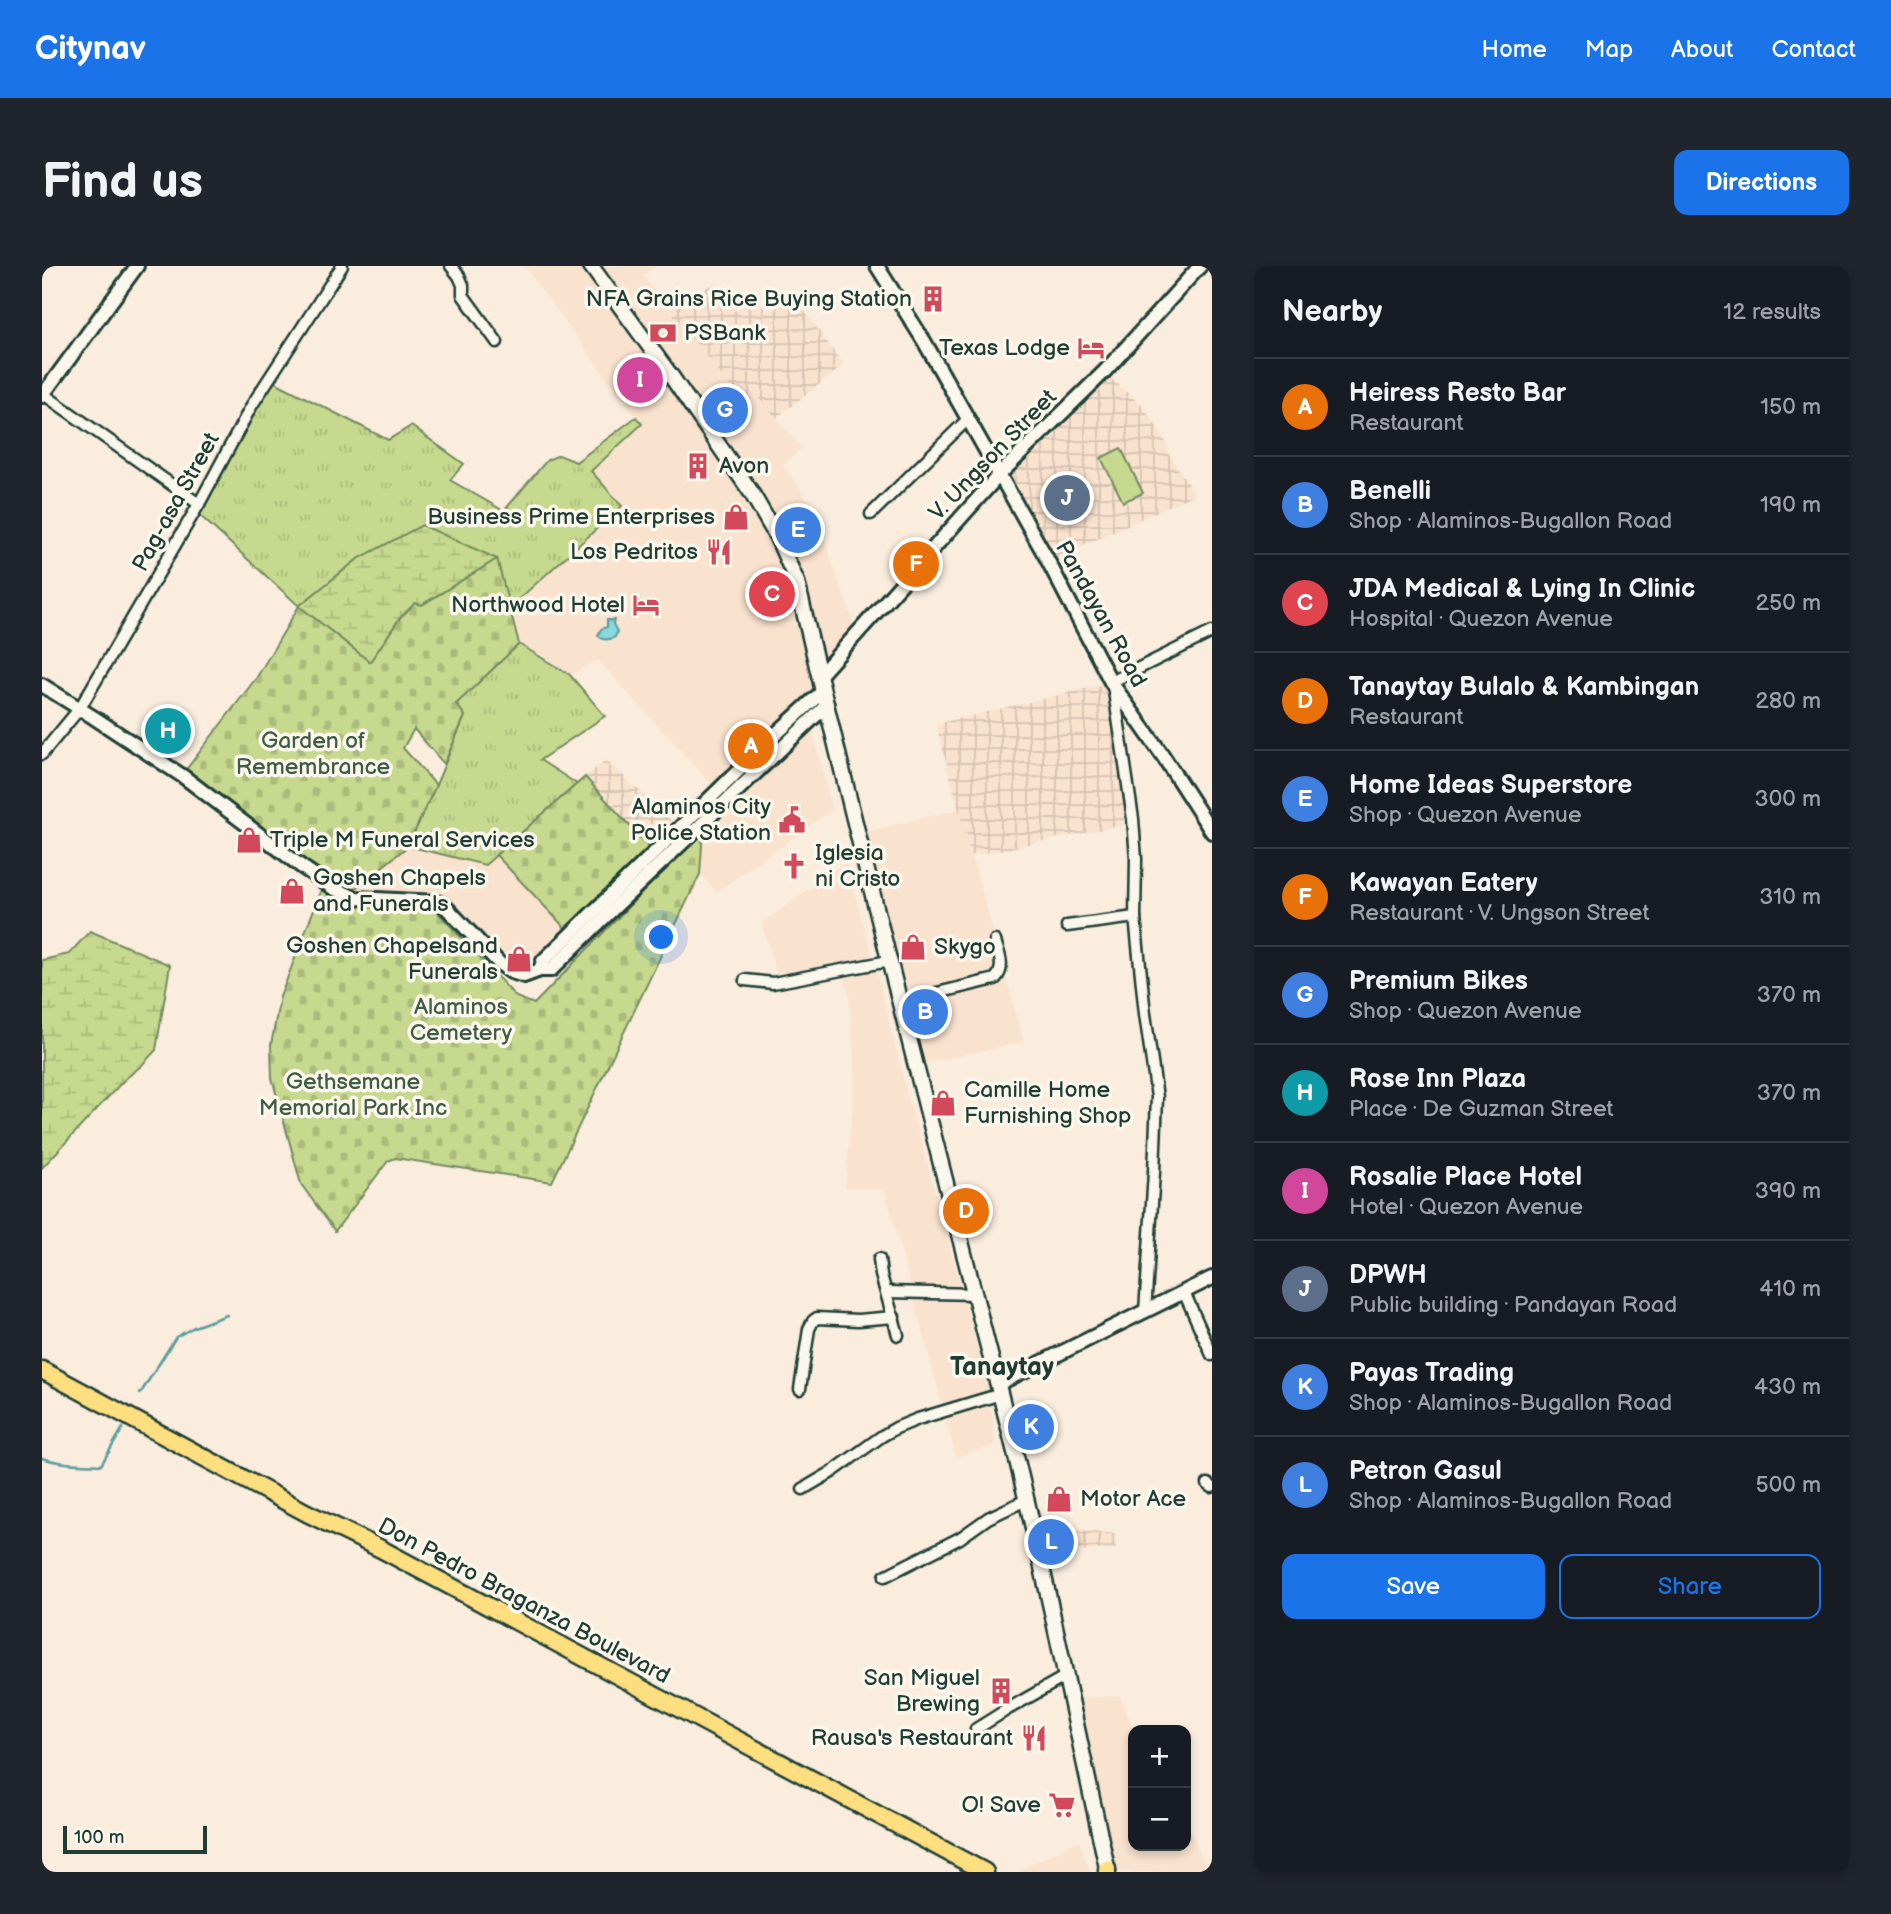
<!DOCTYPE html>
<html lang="en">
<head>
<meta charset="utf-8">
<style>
	body { margin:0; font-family:"Balsamiq Sans",sans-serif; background:#20242c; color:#f1f3f6 }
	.controls { position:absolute; right:21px; bottom:21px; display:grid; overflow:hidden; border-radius:14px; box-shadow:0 4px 10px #0003 }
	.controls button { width:63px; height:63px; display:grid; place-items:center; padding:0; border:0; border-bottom:2px solid #363941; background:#171b24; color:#f1f3f6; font:35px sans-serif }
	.scale { position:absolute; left:21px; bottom:18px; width:144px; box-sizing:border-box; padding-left:7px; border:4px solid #1f3d34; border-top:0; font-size:19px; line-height:24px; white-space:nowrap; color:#1f3d34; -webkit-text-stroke:5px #fbf7ec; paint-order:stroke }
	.you { position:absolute; left:620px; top:672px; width:24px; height:24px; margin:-18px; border:5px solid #fff; border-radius:50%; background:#1a73e8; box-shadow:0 0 0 10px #1a73e833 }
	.badge { display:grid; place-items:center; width:46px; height:46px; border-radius:50%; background:#1a73e8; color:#fff; font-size:23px; font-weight:700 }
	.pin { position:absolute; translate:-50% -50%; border:4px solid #fff; box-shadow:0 2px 7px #0006 }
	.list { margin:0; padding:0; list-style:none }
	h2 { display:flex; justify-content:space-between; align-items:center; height:91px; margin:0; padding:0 28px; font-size:30px }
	h2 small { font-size:23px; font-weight:400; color:#9ea1a6 }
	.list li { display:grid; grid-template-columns:46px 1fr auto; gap:21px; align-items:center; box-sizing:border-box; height:98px; padding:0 28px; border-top:2px solid #363941 }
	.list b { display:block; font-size:26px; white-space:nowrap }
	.list p { margin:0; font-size:23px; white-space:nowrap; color:#9ea1a6 }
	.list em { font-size:23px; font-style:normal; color:#9ea1a6 }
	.actions { display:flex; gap:14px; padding:21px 28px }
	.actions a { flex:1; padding:16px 0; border:2px solid #1a73e8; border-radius:14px; text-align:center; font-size:24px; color:#1a73e8 }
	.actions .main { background:#1a73e8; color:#fff }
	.map { position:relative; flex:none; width:1170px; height:1606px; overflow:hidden; border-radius:14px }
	header { display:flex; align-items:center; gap:42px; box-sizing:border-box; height:98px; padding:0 35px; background:#1a73e8; color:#fff }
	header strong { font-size:33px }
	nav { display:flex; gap:38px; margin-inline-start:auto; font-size:24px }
	.intro { display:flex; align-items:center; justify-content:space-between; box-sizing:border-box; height:168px; padding:0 42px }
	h1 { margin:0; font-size:49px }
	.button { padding:18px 32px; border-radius:14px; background:#1a73e8; color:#fff; font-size:24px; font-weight:700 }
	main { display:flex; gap:42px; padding:0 42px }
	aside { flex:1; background:#171b24; border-radius:14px; box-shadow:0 4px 10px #0003 }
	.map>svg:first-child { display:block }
	.built { fill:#f9e2ce }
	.industrial { fill:url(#industrial-grid) }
	.grass { fill:url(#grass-tufts); stroke:#738b61; stroke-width:2 }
	.wetland { fill:url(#wetland-marsh); stroke:#738b61; stroke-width:2 }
	.cemetery { fill:url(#cemetery-stones); stroke:#738b61; stroke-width:2 }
	.pitch { fill:#c7d98e; stroke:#738b61; stroke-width:2 }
	.water { fill:url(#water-waves); stroke:#5e9b9b; stroke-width:2 }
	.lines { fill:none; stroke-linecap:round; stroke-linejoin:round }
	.stream { stroke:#5e9b9b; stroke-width:2.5 }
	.minor-casing { stroke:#1f3d34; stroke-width:15 }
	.tertiary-casing { stroke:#1f3d34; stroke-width:18 }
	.secondary-casing { stroke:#1f3d34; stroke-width:19 }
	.primary-casing { stroke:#1f3d34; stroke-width:21 }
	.minor { stroke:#fbf7ec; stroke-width:10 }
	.tertiary { stroke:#fbf7ec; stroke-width:12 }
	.secondary { stroke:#fbf7ec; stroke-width:14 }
	.primary { stroke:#fedf80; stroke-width:16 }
	.labels { text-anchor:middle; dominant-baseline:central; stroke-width:7; stroke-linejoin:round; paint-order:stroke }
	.poi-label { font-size:23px; fill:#1f3d34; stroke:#fbf7ec; text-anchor:end }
	.street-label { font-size:23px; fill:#1f3d34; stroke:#fbf7ec }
	.park-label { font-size:23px; fill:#415c46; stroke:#fbf7ec }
	.quarter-label { font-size:26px; font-weight:bold; fill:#1f3d34; stroke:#fbf7ec }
</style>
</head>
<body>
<header>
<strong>Citynav</strong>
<nav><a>Home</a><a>Map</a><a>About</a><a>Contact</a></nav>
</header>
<div class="intro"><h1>Find us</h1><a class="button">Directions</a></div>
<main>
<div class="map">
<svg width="1170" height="1606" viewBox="0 0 1170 1606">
	<defs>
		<pattern id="industrial-grid" width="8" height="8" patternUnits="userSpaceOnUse" patternTransform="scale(1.75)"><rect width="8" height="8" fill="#f9e2ce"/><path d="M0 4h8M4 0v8" fill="none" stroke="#d5c3b2"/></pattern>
		<pattern id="grass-tufts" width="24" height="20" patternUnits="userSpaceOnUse" patternTransform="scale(1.75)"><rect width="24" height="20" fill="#c7d98e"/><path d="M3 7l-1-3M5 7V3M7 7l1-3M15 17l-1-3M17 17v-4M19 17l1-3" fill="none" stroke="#aabb7b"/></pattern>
		<pattern id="wetland-marsh" width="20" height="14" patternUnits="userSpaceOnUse" patternTransform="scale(1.75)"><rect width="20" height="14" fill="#c7d98e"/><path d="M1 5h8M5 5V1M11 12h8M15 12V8" fill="none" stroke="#aabb7b"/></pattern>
		<pattern id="cemetery-stones" width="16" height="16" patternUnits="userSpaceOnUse" patternTransform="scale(1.75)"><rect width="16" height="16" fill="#c7d98e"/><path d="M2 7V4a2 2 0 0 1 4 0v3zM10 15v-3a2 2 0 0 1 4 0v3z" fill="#aabb7b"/></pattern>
		<pattern id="water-waves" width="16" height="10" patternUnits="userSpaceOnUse" patternTransform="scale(1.75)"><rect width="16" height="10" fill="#88d9df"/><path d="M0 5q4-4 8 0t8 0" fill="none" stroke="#75bbc0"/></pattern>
	</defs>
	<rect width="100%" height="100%" fill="#faedde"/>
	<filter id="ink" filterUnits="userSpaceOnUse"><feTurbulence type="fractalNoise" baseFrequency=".0143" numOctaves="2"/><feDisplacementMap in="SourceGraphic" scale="14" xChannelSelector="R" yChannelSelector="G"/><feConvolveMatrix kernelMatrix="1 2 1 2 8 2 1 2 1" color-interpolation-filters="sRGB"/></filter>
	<g filter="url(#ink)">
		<!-- built -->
		<g class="built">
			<polygon points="482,0 614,0 601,10 702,138 715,129 760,182 741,199 771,241 814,364 771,411 772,422 672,521 556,394 528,409 477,378 467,342 579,240 549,205 599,158"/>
			<polygon points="771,465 790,544 674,626 658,608 661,564 689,536"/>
			<polygon points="917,543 982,776 883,797 824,566"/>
			<polygon points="366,580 443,599 454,589 522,662 480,702 471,703 401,634 312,627 312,624"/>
			<polygon points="804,596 831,693 867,835 883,889 946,1122 954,1179 914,1191 843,924 803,921 813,810 807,729 800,706 738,719 720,657"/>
			<polygon points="1078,1430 1092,1464 1091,1580 1144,1580 1144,1553 1161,1595 1168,1606 1073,1606 1065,1570 1057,1541 1048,1486 1034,1432"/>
			<polygon points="1037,1574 1048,1606 974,1606"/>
		</g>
		<!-- industrial -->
		<g class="industrial">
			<polygon points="673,17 693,45 715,33 726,46 749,27 802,99 734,152 715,129 702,138 626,42"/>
			<polygon points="1063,107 1103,142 1124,176 1126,187 1153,228 1005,296 956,208"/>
			<polygon points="1063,418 1086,558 929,590 894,458"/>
			<polygon points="564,494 634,559 609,583 543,511"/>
			<polygon points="1004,1260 1074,1268 1074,1282 1007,1289"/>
		</g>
		<!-- grass -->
		<g class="grass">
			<polygon points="227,113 346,174 369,160 422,198 408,214 462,245 505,194 517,189 534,196 594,151 600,158 549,205 580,240 467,342 455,293 316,293 257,340 153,245"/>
			<polygon points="477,378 528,409 563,450 498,494 535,518 443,599 366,580 394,519 423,450 414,438"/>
		</g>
		<!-- wetland -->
		<g class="wetland">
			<polygon points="380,259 455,293 358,352 328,396 257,340 316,293"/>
			<polygon points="48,665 128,699 114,784 99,800 82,814 0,902 0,694 27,688"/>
		</g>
		<!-- cemetery -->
		<g class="cemetery">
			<polygon points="455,293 477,378 414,438 423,450 402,498 372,463 361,482 394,519 366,580 309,626 303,624 238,579 143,505 215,411 257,340 328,396 358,352 373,337 380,339"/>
			<polygon points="543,511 609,583 525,664 454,589"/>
			<polygon points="661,564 658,608 510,916 353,892 346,895 293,965 259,918 230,812 229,779 238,731 281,620 339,637 392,642 474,731 492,738"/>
		</g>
		<!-- pitch -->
		<polygon class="pitch" points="1079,182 1101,227 1081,236 1059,192"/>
		<!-- water -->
		<path class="water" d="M565,354H572L571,358L575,366L573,371C567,374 560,375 556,369L559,363L565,361Z"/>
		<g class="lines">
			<!-- stream -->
			<g class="stream">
				<polyline points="98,1128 134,1071 152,1061 185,1049"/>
				<path d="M0,1192C17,1198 40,1198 59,1199L81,1162"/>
			</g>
			<!-- minor casing -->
			<g class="minor-casing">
				<g id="minor">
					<polyline points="409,0 417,10 421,19 421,29 455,76"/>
					<polyline points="0,127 157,238"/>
					<polyline points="829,248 926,153"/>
					<polyline points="0,488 38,442 157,238 210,139 300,0"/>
					<polyline points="1025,660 1093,651"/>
					<polyline points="703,714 731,717 847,695"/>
					<path d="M858,736L953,713C964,702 957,688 953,675"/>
					<polyline points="837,993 839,1009 856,1069"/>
					<polyline points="844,1026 934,1028"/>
					<polyline points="1142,1026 1170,1089"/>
					<polyline points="1103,1046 1112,906 1115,831 1103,748 1093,651 1094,593 1091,553 1072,425 1069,416 1170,366"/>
					<polyline points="758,1123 767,1063 771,1055 775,1052 816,1054 852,1051"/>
					<polyline points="1166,1218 1170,1221"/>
					<polyline points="761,1223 790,1206 840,1170 854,1162 876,1153 959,1128"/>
					<polyline points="843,1310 918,1272 946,1252 984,1234"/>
					<polyline points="934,1463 966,1443 1024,1410"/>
				</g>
			</g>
			<!-- tertiary casing -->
			<g class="tertiary-casing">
				<g id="tertiary">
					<polyline points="835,0 882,75 1004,291 1069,416 1121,490 1170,566"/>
					<polyline points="0,130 95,0"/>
					<polyline points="777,410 957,209 1063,105 1158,0"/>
					<polyline points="0,419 51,451 142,511 260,601 291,622 314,632 395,636 402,639 457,697 469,706 482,710 498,704 509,704 574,640 785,439"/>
					<polyline points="498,704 501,695 734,468 781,425"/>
					<polyline points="956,1118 1170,1012"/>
				</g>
			</g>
			<!-- secondary casing -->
			<g class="secondary-casing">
				<path id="secondary" d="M549,0L629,110L709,226L735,271L755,316C819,589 889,860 959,1131C1000,1288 1031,1448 1066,1606"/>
			</g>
			<!-- primary casing -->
			<g class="primary-casing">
				<g id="primary">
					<polyline points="0,1104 265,1247 339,1283 943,1606"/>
					<polyline points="1065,1606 1065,1603"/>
				</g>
			</g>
			<!-- minor -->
			<use href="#minor" class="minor"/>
			<!-- tertiary -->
			<use href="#tertiary" class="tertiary"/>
			<!-- secondary -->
			<use href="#secondary" class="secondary"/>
			<!-- primary -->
			<use href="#primary" class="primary"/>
		</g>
	</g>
	<!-- icons -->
	<defs>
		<g id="building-bare" transform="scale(2.1)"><path d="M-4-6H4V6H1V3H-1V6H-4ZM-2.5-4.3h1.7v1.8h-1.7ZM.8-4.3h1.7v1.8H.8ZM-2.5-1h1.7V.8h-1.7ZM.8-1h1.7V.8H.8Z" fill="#d1495b" stroke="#fbf7ec" stroke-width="2.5" paint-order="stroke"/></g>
		<g id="bank-bare" transform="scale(2.1)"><path d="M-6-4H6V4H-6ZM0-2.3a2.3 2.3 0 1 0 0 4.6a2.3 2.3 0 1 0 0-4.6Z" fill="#d1495b" stroke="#fbf7ec" stroke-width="2.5" paint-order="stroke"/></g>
		<g id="hotel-bare" transform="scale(2.1)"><path d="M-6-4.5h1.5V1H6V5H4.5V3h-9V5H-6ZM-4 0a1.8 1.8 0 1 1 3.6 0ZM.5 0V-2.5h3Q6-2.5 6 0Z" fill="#d1495b" stroke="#fbf7ec" stroke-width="2.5" paint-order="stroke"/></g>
		<g id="shop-bare" transform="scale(2.1)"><path d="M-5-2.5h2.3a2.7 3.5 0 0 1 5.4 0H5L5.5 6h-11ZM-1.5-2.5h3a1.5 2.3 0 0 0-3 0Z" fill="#d1495b" stroke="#fbf7ec" stroke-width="2.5" paint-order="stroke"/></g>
		<g id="restaurant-bare" transform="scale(2.1)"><path d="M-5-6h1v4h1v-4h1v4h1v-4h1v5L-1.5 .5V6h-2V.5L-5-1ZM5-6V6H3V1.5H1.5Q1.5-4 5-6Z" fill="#d1495b" stroke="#fbf7ec" stroke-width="2.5" paint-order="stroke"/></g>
		<g id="civic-bare" transform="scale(2.1)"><path d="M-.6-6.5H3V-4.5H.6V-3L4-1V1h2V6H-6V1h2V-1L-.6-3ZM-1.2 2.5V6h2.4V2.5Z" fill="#d1495b" stroke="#fbf7ec" stroke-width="2.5" paint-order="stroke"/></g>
		<g id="church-bare" transform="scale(2.1)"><path d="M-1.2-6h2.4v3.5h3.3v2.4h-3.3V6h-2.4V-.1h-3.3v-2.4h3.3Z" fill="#d1495b" stroke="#fbf7ec" stroke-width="2.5" paint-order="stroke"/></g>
		<g id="supermarket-bare" transform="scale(2.1)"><path d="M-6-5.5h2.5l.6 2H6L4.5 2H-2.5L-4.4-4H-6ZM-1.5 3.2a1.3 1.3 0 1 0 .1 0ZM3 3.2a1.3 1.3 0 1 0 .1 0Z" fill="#d1495b" stroke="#fbf7ec" stroke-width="2.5" paint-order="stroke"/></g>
	</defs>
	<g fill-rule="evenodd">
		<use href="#building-bare" x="891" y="33"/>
		<use href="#bank-bare" x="621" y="67"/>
		<use href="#hotel-bare" x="1049" y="82"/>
		<use href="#building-bare" x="656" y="200"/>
		<use href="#shop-bare" x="694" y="251"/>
		<use href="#restaurant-bare" x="677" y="286"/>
		<use href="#hotel-bare" x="604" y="339"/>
		<use href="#civic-bare" x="750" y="554"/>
		<use href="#shop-bare" x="207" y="574"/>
		<use href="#church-bare" x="752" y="600"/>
		<use href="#shop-bare" x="250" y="625"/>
		<use href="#shop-bare" x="871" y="681"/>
		<use href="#shop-bare" x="477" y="693"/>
		<use href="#shop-bare" x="901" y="837"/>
		<use href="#shop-bare" x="1017" y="1233"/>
		<use href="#building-bare" x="959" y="1425"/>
		<use href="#restaurant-bare" x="992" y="1472"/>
		<use href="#supermarket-bare" x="1020" y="1539"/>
	</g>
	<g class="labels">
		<!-- poi labels -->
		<g class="poi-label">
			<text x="870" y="33">NFA Grains Rice Buying Station</text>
			<text x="642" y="67" text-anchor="start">PSBank</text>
			<text x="1028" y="82">Texas Lodge</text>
			<text x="677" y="200" text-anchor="start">Avon</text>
			<text x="673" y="251">Business Prime Enterprises</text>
			<text x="656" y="286">Los Pedritos</text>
			<text x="583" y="339">Northwood Hotel</text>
			<text x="729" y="541">Alaminos City<tspan x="729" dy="26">Police Station</tspan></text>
			<text x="228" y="574" text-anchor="start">Triple M Funeral Services</text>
			<text x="773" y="587" text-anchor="start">Iglesia<tspan x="773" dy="26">ni Cristo</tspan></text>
			<text x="271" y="612" text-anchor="start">Goshen Chapels<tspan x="271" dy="26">and Funerals</tspan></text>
			<text x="456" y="680">Goshen Chapelsand<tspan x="456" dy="26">Funerals</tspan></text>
			<text x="892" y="681" text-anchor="start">Skygo</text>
			<text x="922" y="824" text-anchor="start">Camille Home<tspan x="922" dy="26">Furnishing Shop</tspan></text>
			<text x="1038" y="1233" text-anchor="start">Motor Ace</text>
			<text x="938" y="1412">San Miguel<tspan x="938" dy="26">Brewing</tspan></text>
			<text x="971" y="1472">Rausa's Restaurant</text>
			<text x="999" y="1539">O! Save</text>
		</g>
		<!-- street labels -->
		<g class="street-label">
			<text transform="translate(951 189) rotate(-46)">V. Ungson Street</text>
			<text transform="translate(134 236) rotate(-61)">Pag-asa Street</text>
			<text transform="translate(1059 348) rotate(61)">Pandayan Road</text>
			<text transform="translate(482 1335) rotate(28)">Don Pedro Braganza Boulevard</text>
		</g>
		<!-- park labels -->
		<g class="park-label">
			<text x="271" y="475">Garden of<tspan x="271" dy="26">Remembrance</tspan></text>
			<text x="419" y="741">Alaminos<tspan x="419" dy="26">Cemetery</tspan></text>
			<text x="311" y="816">Gethsemane<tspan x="311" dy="26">Memorial Park Inc</tspan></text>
		</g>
		<!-- quarter labels -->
		<g class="quarter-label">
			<text x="960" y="1101">Tanaytay</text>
		</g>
	</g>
</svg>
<div class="controls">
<button>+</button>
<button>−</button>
</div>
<div class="scale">100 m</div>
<div class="you"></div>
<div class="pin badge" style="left:709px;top:480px;background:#e8710a">A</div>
<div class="pin badge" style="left:883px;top:746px;background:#3f7fe0">B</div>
<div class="pin badge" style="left:730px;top:328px;background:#e0444e">C</div>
<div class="pin badge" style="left:924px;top:945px;background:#e8710a">D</div>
<div class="pin badge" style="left:756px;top:264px;background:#3f7fe0">E</div>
<div class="pin badge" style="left:874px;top:298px;background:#e8710a">F</div>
<div class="pin badge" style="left:683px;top:144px;background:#3f7fe0">G</div>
<div class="pin badge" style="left:126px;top:465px;background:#0f9aa8">H</div>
<div class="pin badge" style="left:598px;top:114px;background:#d1479c">I</div>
<div class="pin badge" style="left:1025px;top:232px;background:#5c6f8a">J</div>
<div class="pin badge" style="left:989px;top:1161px;background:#3f7fe0">K</div>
<div class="pin badge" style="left:1009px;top:1276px;background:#3f7fe0">L</div>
</div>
<aside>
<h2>Nearby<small>12 results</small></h2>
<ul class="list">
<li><span class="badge" style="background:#e8710a">A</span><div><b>Heiress Resto Bar</b><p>Restaurant</p></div><em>150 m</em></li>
<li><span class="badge" style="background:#3f7fe0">B</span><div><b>Benelli</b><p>Shop · Alaminos-Bugallon Road</p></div><em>190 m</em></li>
<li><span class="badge" style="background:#e0444e">C</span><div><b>JDA Medical &amp; Lying In Clinic</b><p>Hospital · Quezon Avenue</p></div><em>250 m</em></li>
<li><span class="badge" style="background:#e8710a">D</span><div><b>Tanaytay Bulalo &amp; Kambingan</b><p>Restaurant</p></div><em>280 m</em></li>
<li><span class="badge" style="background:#3f7fe0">E</span><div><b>Home Ideas Superstore</b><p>Shop · Quezon Avenue</p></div><em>300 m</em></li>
<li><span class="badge" style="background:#e8710a">F</span><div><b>Kawayan Eatery</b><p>Restaurant · V. Ungson Street</p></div><em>310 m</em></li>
<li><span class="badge" style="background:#3f7fe0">G</span><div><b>Premium Bikes</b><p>Shop · Quezon Avenue</p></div><em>370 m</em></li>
<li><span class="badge" style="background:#0f9aa8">H</span><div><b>Rose Inn Plaza</b><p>Place · De Guzman Street</p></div><em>370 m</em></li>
<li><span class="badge" style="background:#d1479c">I</span><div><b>Rosalie Place Hotel</b><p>Hotel · Quezon Avenue</p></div><em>390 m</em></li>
<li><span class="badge" style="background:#5c6f8a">J</span><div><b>DPWH</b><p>Public building · Pandayan Road</p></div><em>410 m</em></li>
<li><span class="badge" style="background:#3f7fe0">K</span><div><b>Payas Trading</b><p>Shop · Alaminos-Bugallon Road</p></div><em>430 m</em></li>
<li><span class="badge" style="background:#3f7fe0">L</span><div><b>Petron Gasul</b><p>Shop · Alaminos-Bugallon Road</p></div><em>500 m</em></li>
</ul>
<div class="actions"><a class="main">Save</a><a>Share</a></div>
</aside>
</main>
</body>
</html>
